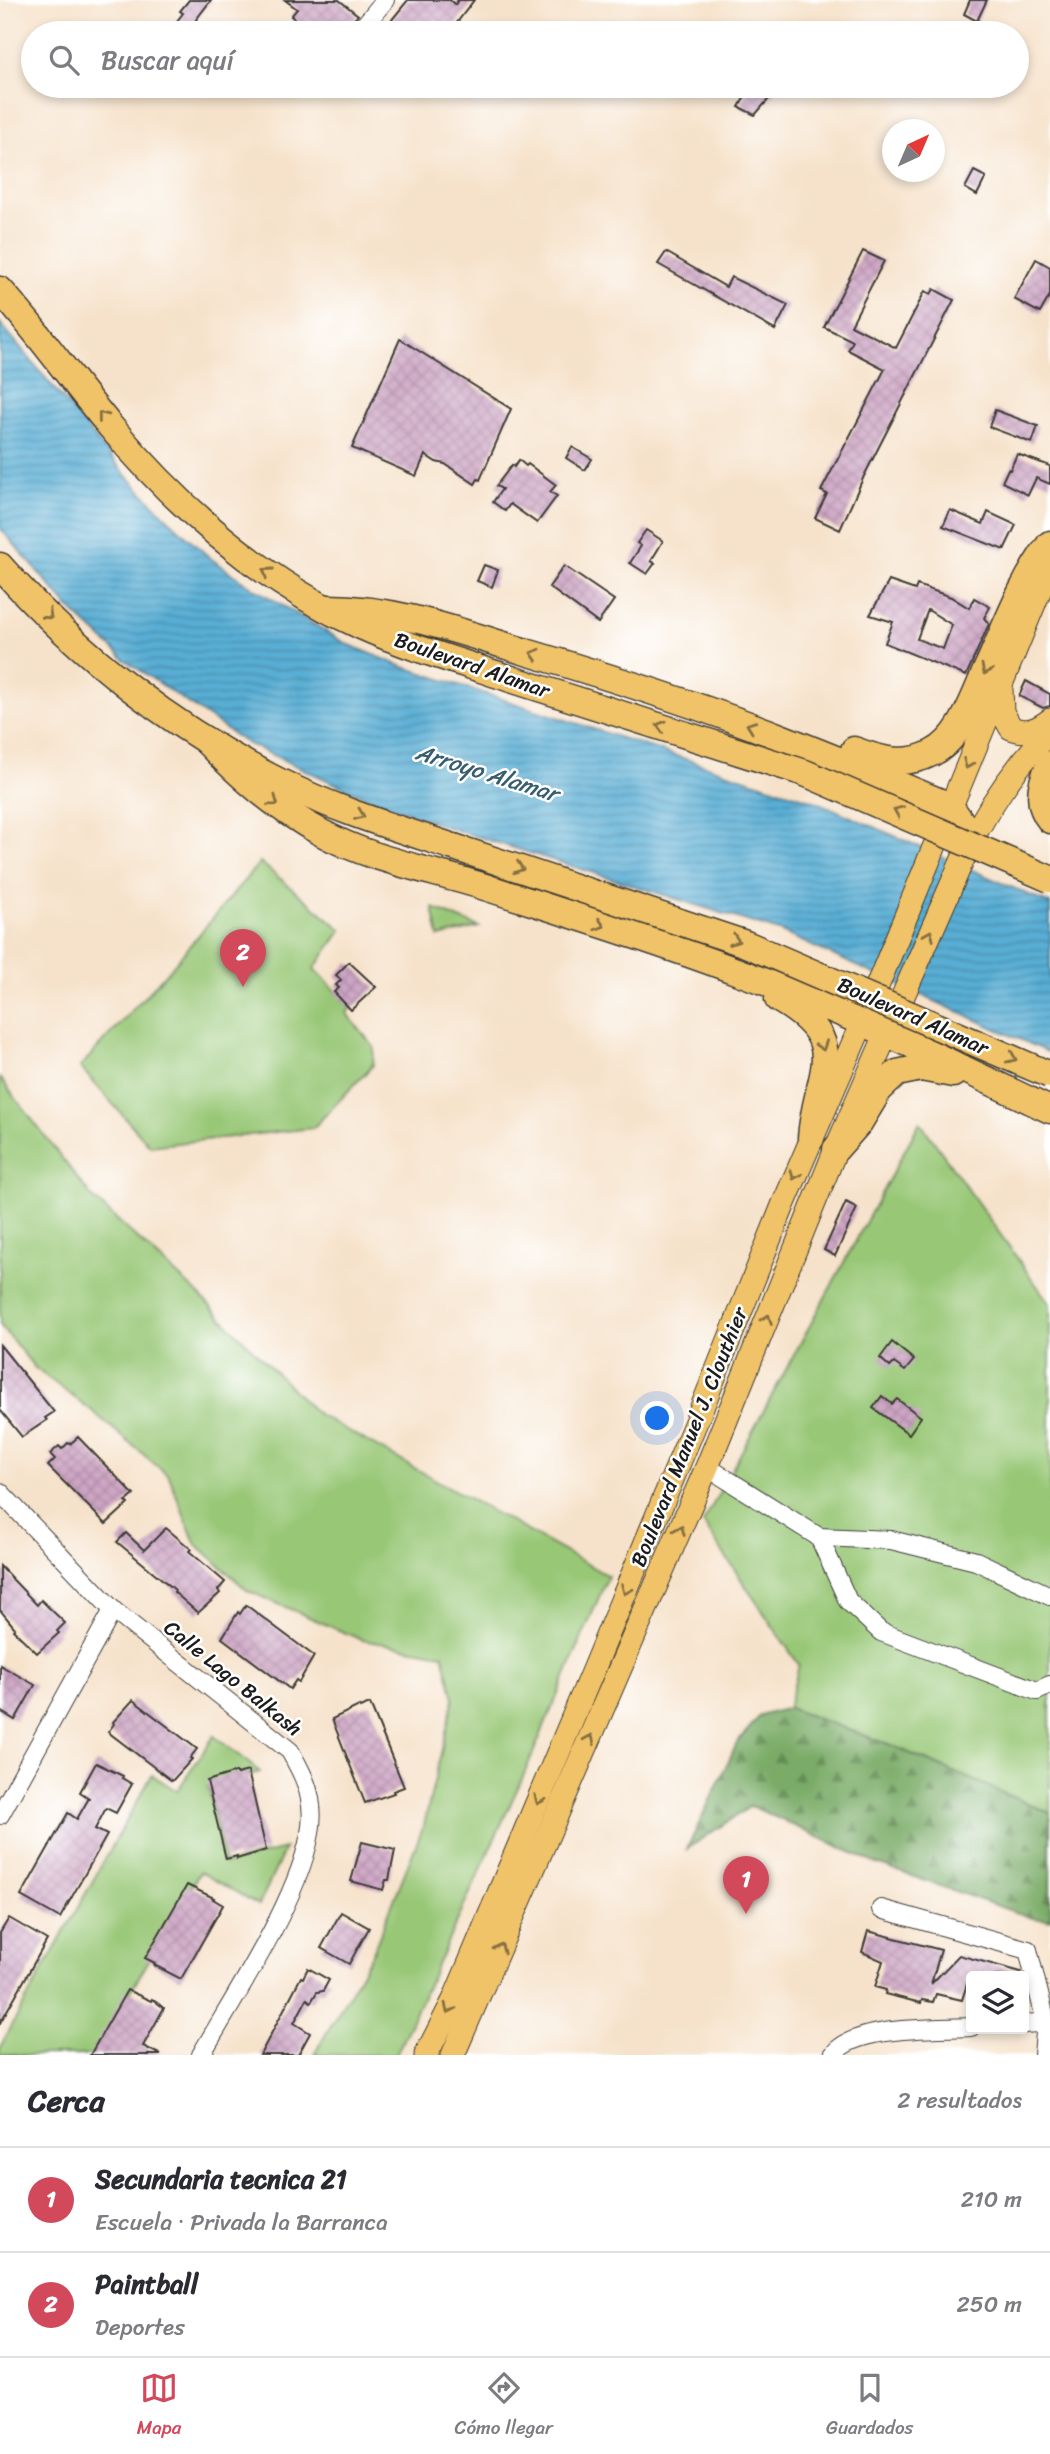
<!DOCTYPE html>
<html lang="es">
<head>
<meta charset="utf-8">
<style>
	body { margin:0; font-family:Sriracha,sans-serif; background:#f7f7f7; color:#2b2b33 }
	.controls { position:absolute; right:21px; bottom:21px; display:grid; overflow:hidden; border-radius:7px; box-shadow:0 4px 10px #0003 }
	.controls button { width:63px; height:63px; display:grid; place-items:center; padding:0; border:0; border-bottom:2px solid #e1e1e2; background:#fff; color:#2b2b33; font:35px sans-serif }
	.compass { position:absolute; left:882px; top:119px; width:63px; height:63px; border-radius:50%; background:#fff; box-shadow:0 4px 10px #0003; rotate:44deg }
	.you { position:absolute; left:658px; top:1419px; width:24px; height:24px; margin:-18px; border:5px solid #fff; border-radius:50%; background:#1a73e8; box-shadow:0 0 0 10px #1a73e833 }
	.badge { display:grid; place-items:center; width:46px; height:46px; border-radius:50%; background:#d1495b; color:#fff; font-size:23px; font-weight:700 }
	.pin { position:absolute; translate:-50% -58px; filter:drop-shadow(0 2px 4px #0008) }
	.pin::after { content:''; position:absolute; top:37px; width:24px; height:21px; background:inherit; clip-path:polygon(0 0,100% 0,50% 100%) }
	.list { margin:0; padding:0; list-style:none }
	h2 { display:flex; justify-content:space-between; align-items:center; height:91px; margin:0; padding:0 28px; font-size:30px }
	h2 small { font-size:23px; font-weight:400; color:#7c7c81 }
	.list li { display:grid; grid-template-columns:46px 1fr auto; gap:21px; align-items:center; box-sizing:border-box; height:105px; padding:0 28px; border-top:2px solid #e1e1e2 }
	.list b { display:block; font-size:26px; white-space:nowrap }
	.list p { margin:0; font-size:23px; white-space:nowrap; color:#7c7c81 }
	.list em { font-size:23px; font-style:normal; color:#7c7c81 }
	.icon { flex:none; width:38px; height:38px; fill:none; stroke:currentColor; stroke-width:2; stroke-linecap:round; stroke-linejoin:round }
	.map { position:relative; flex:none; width:1050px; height:2055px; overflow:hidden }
	.search { position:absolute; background:#fff; box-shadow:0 4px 10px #0003; left:21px; right:21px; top:21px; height:77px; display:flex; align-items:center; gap:18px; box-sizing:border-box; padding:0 24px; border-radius:38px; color:#7c7c81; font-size:26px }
	.sheet { height:301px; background:#fff }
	nav { display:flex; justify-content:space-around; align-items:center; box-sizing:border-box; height:98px; border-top:2px solid #e1e1e2; background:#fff; font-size:19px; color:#7c7c81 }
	nav a { display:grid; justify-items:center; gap:4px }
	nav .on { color:#d1495b }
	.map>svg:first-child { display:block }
	.green { fill:#98c776; stroke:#5a7249; stroke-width:2 }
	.forest { fill:url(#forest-firs); stroke:#4b6442; stroke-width:2 }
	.water { fill:url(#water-rules); stroke:#3a6578; stroke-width:2 }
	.building { fill:url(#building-cross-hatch); fill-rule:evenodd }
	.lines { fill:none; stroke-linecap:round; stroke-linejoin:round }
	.minor-casing { stroke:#3d3a36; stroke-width:20 }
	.major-casing { stroke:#3d3a36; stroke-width:25 }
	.highway-casing { stroke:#3d3a36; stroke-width:29 }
	.minor { stroke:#fff; stroke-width:18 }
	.major { stroke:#f1c369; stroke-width:23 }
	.highway { stroke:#f1c369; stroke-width:26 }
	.highway-bridge-casing { stroke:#3d3a36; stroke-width:29; stroke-linecap:butt }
	.highway-bridge { stroke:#f1c369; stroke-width:26 }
	.oneway { stroke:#867042 }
	.labels { text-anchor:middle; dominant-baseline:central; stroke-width:5; stroke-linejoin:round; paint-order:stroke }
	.street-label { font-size:21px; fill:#1c1c1c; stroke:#fff }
	.water-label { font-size:23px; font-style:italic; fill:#375e6f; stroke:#fff }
</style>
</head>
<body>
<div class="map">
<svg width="1050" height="2055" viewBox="0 0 1050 2055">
	<defs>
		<pattern id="forest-firs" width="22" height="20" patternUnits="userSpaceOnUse" patternTransform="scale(1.75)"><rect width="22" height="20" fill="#7aac67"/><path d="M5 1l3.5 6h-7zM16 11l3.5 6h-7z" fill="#638b54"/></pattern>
		<pattern id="water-rules" width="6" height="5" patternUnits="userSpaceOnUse" patternTransform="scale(1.75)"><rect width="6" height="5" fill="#59aed5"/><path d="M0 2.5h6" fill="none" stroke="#498dac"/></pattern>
		<pattern id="building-cross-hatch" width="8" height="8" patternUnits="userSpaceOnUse" patternTransform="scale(1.75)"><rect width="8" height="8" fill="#cda5c4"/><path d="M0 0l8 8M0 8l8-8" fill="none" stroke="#af8da8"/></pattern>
	</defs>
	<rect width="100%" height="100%" fill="#fff"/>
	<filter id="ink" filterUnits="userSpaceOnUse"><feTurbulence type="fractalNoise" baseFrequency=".0143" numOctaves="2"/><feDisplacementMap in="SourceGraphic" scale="14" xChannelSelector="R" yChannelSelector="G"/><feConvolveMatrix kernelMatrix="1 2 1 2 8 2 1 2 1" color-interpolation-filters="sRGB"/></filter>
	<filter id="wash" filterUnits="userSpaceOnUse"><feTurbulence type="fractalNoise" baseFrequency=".00686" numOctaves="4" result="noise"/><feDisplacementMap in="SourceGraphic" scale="28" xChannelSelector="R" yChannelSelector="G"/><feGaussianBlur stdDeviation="1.57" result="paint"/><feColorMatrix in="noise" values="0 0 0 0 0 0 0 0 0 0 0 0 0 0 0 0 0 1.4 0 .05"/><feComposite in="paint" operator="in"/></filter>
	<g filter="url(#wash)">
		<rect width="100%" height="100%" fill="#f6e2ca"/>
		<!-- green -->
		<g class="green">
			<polygon points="260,862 342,930 314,969 351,1006 347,1014 374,1047 373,1065 313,1128 150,1146 80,1067 171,968"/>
			<polygon points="433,908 479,927 439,937"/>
			<polygon points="0,1078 92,1197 196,1292 316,1413 608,1576 525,1772 396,2055 314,2055 373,1952 424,1825 454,1698 443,1654 362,1640 248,1591 195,1543 169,1476 91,1410 35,1368 0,1325"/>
			<polygon points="920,1122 1050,1304 1050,1813 888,1744 788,1708 799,1665 703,1523"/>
			<polygon points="214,1736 260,1772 208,1786 225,1864 285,1849 259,1905 200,1872 94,2055 0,2055 0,2047 152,1775 177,1791"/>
		</g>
		<!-- forest -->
		<polygon class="forest" points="788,1708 888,1744 1050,1813 1050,1920 1032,1918 877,1864 751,1806 687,1849 738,1741 760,1716"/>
		<!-- water -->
		<polygon class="water" points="0,323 126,475 166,517 210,558 252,587 347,644 401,666 817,802 1050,904 1050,1053 779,931 447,827 358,794 246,743 125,660 71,610 0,528"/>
		<g id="blocks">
			<!-- building -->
			<g class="building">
				<polygon points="189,0 211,0 188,30 177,21 183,13 180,11"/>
				<polygon points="285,0 339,0 358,15 343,33 312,33 291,16 297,9"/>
				<polygon points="408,0 450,0 455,5 458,0 474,0 449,33 381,33"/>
				<polygon points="970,0 987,0 977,21 964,14"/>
				<polygon points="751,86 780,86 755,115 739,107"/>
				<polygon points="974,171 986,177 977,195 965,188"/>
				<polygon points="863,251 884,261 851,325 896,348 925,291 931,294 934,289 954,300 864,476 840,530 815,518 827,494 821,491 885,369 848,350 853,341 824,327"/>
				<polygon points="666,252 726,287 731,277 788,305 775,330 658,264"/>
				<polygon points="1036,259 1050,267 1050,295 1040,313 1014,299"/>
				<polygon points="400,339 511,409 480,480 478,479 475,484 445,464 436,462 425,455 416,476 352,448"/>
				<polygon points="995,410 1038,426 1032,443 989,427"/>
				<polygon points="572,447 592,459 585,470 566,458"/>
				<polygon points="1017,454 1050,466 1050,484 1036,478 1028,495 1002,482 1008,469 1010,470"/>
				<polygon points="519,460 526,466 528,464 556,485 550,492 557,496 537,523 510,504 505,511 493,502 502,489 496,486 512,465 514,467"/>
				<polygon points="950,510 983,524 988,512 1016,525 1004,550 943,526"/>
				<polygon points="646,530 663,541 651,561 655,563 647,574 630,563 641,546 637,543"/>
				<polygon points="484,565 498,570 492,587 477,581"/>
				<polygon points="564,566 614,600 598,623 549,587"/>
				<path d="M889,581L915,590L917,585L951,597L969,608L974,598L990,607L984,618L989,624L966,676L885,643L893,622L870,615ZM928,610L952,625L943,649L917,639Z"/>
				<polygon points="1026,681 1050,694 1050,706 1043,708 1019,696"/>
				<polygon points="349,962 376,987 351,1010 334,992 339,988 336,985 341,980 336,975"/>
				<polygon points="846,1202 857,1208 835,1256 824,1250"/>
				<polygon points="892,1342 914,1360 905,1371 894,1363 890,1367 880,1358"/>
				<polygon points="0,1345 54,1412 45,1418 47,1420 22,1437 0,1410"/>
				<polygon points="882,1396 892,1404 897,1399 921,1417 909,1434 873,1408"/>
				<polygon points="78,1437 134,1495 126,1502 128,1504 106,1524 48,1466 55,1459 50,1454 59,1446 62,1449 68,1443 70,1444"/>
				<polygon points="166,1528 191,1549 189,1551 225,1582 218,1590 220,1593 198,1613 174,1592 175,1590 117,1542 126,1533 144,1550"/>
				<polygon points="0,1566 37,1605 41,1600 65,1623 57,1631 59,1633 37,1653 13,1630 15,1628 0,1610"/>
				<polygon points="246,1605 314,1656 299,1682 296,1680 290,1689 222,1638 238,1612 240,1614"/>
				<polygon points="0,1665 35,1685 15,1720 0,1711"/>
				<polygon points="133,1700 197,1749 190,1758 192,1759 172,1781 108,1732 114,1724 113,1722"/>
				<polygon points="370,1704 404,1787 393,1791 394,1793 365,1803 332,1719 359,1706 360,1708"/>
				<polygon points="96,1763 123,1776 122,1778 132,1784 116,1813 106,1808 95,1829 107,1835 60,1918 21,1896 68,1813 77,1819 89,1798 80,1792"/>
				<polygon points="248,1771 266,1850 237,1859 237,1856 226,1859 207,1781 236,1772 237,1774"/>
				<polygon points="362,1842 395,1850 389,1880 386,1880 383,1890 351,1881"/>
				<polygon points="187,1885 214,1898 213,1899 223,1905 181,1979 154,1965 155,1963 145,1958"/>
				<polygon points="341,1912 369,1928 349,1964 321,1948"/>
				<polygon points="9,1918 47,1940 0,2023 0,1933"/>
				<polygon points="868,1931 941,1950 931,1984 959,1955 1021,1972 1020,1976 971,1976 971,1985 967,1984 962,2000 936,1994 933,2002 922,2000 921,2003 885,1994 886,1990 875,1987 883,1961 862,1952"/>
				<polygon points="308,1968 329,1980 323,1991 317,1992 311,2002 307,1999 294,2023 310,2033 298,2055 260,2055 301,1977 303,1978"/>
				<polygon points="127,1990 151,2001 152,1999 164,2008 143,2046 161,2055 90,2055"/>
			</g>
		</g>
	</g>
	<g filter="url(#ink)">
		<use href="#blocks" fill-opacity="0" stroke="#3d3a36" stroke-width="2"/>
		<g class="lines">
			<!-- minor casing -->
			<g class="minor-casing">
				<g id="minor">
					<polyline points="358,33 385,0"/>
					<polyline points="707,1467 819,1537 891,1540 976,1561 1050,1596"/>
					<path d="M0,1492L113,1610L290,1751C300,1769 309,1785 311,1806C320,1869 233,1998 201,2055"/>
					<polyline points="819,1537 848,1601 881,1632 1037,1691 1050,1685"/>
					<polyline points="0,1815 113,1610"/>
					<polyline points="881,1909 1028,1950 1046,2022 1043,2055"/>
					<polyline points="1024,2024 1050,2022"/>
					<path d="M833,2055C853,2025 936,2029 971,2027"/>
				</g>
			</g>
			<!-- major casing -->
			<g class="major-casing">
				<g id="major">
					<path d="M1001,689L1002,712L1011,728C1027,734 1037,730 1050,720"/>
					<polyline points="426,2055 454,2000 593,1670 705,1400 784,1203 862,1023 1050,565"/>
					<path d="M453,2055L707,1467L836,1149L966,852C987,808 1016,766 1050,731"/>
				</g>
			</g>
			<!-- highway casing -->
			<g class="highway-casing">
				<g id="highway">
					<path d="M0,290C39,333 72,381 110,426C179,508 263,582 361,626C410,648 461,662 511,679"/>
					<path d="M0,566C78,654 175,730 280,782C336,810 396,828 454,847"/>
					<path d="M325,608C394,607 461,632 526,652C613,678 699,705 783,738C839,760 895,783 950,806L962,823L966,852"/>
					<path d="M205,740C240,776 276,808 320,832C371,860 431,870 485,887C569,914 654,940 736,971C843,1010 947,1061 1050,1110"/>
					<path d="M854,750C881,760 905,767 932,753C963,738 975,693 989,664C1007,623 1023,580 1050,544"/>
					<path d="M1050,764C1041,782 1036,803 1050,820"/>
					<path d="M778,999C855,1043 815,1073 811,1138"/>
					<polyline points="836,1149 859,1123 879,1090 897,1073 921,1068 953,1074"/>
				</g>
			</g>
			<!-- minor -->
			<use href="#minor" class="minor"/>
			<!-- major -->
			<use href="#major" class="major"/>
			<!-- highway -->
			<use href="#highway" class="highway"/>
			<!-- highway-bridge casing -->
			<g class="highway-bridge-casing">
				<g id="highway-bridge">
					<polyline points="511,679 805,773 1050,879"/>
					<polyline points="454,847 746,944 1050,1075"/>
				</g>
			</g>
			<!-- highway-bridge -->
			<use href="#highway-bridge" class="highway-bridge"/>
		</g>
		<!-- one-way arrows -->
		<defs><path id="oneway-chevron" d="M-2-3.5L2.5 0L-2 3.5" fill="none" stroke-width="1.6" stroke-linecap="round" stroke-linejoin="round" transform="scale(1.75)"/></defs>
		<g class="oneway">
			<use href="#oneway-chevron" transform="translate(102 416) rotate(-129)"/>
			<use href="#oneway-chevron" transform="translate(267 572) rotate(-145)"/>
			<use href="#oneway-chevron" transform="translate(48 615) rotate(43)"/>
			<use href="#oneway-chevron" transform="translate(535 654) rotate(-163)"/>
			<use href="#oneway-chevron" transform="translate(986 670) rotate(115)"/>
			<use href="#oneway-chevron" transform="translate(661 726) rotate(-163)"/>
			<use href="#oneway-chevron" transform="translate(751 726) rotate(-160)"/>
			<use href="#oneway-chevron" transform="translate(968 764) rotate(113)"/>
			<use href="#oneway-chevron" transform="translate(274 802) rotate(36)"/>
			<use href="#oneway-chevron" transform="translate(898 811) rotate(-157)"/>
			<use href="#oneway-chevron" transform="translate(360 815) rotate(21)"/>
			<use href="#oneway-chevron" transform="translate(519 868) rotate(18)"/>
			<use href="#oneway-chevron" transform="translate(600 925) rotate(18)"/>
			<use href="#oneway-chevron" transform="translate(929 935) rotate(-66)"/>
			<use href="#oneway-chevron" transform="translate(735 940) rotate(19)"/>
			<use href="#oneway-chevron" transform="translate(822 1046) rotate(71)"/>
			<use href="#oneway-chevron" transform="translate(1012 1058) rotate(24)"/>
			<use href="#oneway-chevron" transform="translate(795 1175) rotate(113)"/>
			<use href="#oneway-chevron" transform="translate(767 1319) rotate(-68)"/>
			<use href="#oneway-chevron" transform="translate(680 1530) rotate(-67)"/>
			<use href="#oneway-chevron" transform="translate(626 1590) rotate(113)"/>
			<use href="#oneway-chevron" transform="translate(590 1739) rotate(-67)"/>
			<use href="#oneway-chevron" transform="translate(539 1800) rotate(113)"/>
			<use href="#oneway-chevron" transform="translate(500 1948) rotate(-67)"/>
			<use href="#oneway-chevron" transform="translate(449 2009) rotate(116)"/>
		</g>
	</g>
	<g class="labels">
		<!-- street labels -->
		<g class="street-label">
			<text transform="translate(472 665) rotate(19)">Boulevard Alamar</text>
			<text transform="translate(913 1016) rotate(24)">Boulevard Alamar</text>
			<text transform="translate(689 1437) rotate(-68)">Boulevard Manuel J. Clouthier</text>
			<text transform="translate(233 1678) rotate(39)">Calle Lago Balkash</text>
		</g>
		<!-- water labels -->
		<g class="water-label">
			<text transform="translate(487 773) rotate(17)">Arroyo Alamar</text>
		</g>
	</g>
</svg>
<div class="controls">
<button><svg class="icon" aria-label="layers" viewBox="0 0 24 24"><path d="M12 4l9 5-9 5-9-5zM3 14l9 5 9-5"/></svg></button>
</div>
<svg class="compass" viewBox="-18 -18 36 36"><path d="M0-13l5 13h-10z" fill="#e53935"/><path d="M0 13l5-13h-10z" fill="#7c7c81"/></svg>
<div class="you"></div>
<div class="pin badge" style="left:746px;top:1914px">1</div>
<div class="pin badge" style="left:243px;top:987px">2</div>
<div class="search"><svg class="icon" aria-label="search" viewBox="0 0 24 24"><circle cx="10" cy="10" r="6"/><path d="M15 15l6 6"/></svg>Buscar aquí</div>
</div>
<section class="sheet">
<h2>Cerca<small>2 resultados</small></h2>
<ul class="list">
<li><span class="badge">1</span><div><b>Secundaria tecnica 21</b><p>Escuela · Privada la Barranca</p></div><em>210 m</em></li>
<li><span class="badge">2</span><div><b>Paintball</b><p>Deportes</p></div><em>250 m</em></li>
</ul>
</section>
<nav>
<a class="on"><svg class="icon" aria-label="map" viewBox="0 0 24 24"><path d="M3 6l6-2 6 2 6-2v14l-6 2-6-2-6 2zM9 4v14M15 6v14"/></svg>Mapa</a>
<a><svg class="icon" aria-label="directions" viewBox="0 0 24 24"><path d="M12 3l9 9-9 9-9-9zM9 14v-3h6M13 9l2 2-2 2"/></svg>Cómo llegar</a>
<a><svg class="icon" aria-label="saved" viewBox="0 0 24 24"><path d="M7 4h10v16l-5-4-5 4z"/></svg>Guardados</a>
</nav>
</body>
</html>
